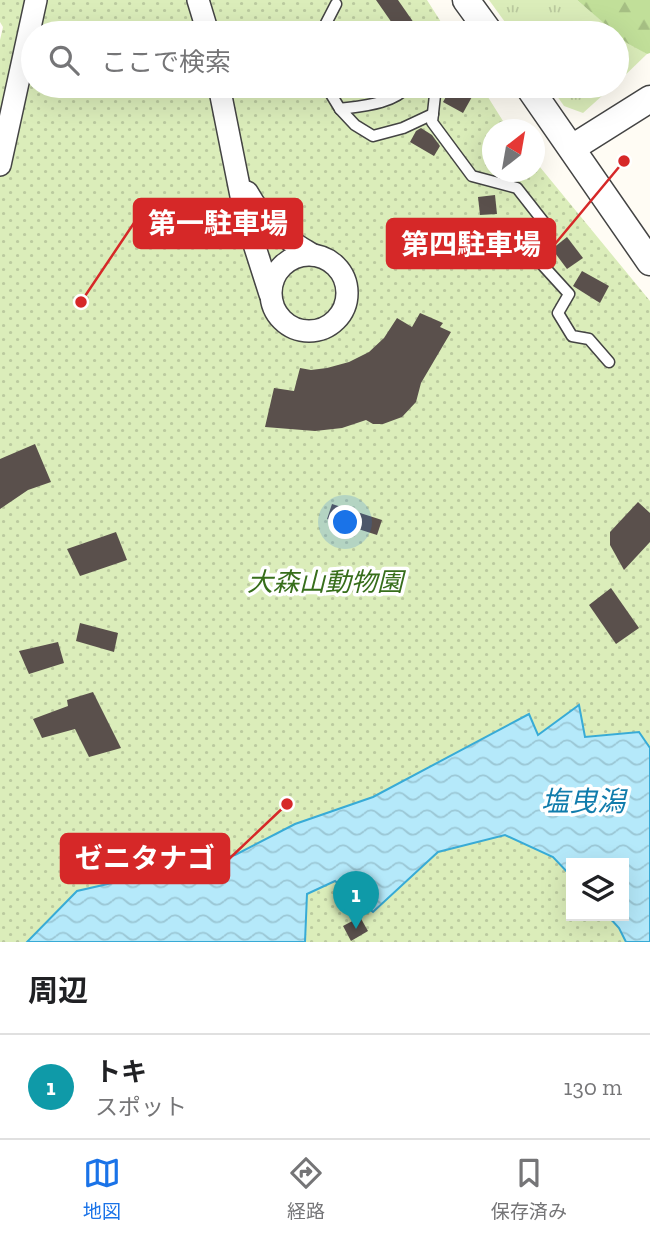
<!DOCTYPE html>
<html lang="ja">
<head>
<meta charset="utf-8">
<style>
	body { margin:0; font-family:"Zilla Slab","Noto Sans JP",serif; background:#f6f6f6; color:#202124 }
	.controls { position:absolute; right:21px; bottom:21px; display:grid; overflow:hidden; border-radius:0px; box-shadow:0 7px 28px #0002 }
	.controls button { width:63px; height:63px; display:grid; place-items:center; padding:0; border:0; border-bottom:2px solid #e0e0e0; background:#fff; color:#202124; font:35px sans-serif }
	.compass { position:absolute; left:482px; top:119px; width:63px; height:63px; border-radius:50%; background:#fff; box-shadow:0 7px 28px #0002; rotate:31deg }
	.you { position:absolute; left:346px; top:523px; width:24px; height:24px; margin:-18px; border:5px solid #fff; border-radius:50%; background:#1a73e8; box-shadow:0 0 0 10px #1a73e833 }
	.badge { display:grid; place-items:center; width:46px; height:46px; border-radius:50%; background:#1a73e8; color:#fff; font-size:23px; font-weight:700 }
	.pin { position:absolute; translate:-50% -58px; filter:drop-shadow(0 2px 4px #0008) }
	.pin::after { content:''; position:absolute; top:37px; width:24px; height:21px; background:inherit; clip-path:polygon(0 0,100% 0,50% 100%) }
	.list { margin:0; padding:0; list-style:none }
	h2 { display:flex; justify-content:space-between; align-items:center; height:91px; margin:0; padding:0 28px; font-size:30px }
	h2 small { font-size:23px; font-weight:400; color:#757577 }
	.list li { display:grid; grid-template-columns:46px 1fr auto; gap:21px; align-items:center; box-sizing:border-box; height:105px; padding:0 28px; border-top:2px solid #e0e0e0 }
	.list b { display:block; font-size:26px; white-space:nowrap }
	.list p { margin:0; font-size:23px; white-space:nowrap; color:#757577 }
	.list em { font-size:23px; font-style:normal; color:#757577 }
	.icon { flex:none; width:38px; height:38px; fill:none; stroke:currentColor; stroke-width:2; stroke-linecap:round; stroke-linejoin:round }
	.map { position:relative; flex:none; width:650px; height:942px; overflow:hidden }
	.search { position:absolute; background:#fff; box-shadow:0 7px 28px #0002; left:21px; right:21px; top:21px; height:77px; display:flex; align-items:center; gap:18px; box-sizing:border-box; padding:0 24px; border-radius:38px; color:#757577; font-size:26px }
	.sheet { height:196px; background:#fff }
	nav { display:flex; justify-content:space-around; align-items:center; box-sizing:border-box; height:98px; border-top:2px solid #e0e0e0; background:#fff; font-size:19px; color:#757577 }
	nav a { display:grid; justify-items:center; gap:4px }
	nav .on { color:#1a73e8 }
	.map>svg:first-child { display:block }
	.grass { fill:url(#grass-tufts) }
	.forest { fill:url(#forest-firs) }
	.park { fill:url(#park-dots); fill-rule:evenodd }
	.water { fill:url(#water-waves); stroke:#38abd6; stroke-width:2 }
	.building { fill:#5a504c }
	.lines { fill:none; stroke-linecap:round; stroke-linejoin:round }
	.service-casing { stroke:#444; stroke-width:13 }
	.minor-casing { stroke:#444; stroke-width:24 }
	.tertiary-casing { stroke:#444; stroke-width:29 }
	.service { stroke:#fff; stroke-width:10 }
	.minor { stroke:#fff; stroke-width:21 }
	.tertiary { stroke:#fff; stroke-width:26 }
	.labels { text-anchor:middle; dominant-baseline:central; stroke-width:7; stroke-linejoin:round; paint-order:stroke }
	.park-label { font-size:26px; font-style:italic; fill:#376e1b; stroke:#fff }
	.water-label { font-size:28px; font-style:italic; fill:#107cac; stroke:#fff }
	.leader { fill:none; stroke:#d62828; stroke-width:2.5 }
	.callout-dot { fill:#d62828; stroke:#fff; stroke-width:2.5 }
	.callout { fill:#d62828; stroke:#d62828; stroke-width:2.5 }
	.callout-label { font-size:28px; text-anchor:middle; font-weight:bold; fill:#fff }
</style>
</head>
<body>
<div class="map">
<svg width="650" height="942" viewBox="0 0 650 942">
	<defs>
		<pattern id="grass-tufts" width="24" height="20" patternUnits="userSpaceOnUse" patternTransform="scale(1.75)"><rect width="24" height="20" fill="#dbedba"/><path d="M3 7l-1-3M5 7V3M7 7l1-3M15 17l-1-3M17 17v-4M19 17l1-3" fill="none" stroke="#bbca9f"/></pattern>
		<pattern id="forest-firs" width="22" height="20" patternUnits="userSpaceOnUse" patternTransform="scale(1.75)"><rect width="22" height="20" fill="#c1df99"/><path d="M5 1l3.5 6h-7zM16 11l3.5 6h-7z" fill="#a5be83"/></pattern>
		<pattern id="park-dots" width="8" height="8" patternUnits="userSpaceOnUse" patternTransform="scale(1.75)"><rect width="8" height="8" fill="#dbedba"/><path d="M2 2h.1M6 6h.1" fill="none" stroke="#bbca9f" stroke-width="1.8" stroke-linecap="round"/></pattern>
		<pattern id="water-waves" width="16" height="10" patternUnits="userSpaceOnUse" patternTransform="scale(1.75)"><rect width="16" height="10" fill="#b5e9fa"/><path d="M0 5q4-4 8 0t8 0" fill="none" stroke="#9bc7d5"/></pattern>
	</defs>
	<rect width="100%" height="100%" fill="#fffcf4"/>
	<!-- grass -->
	<g class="grass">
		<polygon points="489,0 577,0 616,33 513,33"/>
		<polygon points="617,34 647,54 617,83"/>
		<polygon points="550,86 613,86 583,113 564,106"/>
	</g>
	<!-- forest -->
	<polygon class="forest" points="577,0 650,0 650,53 647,54 627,43"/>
	<!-- park -->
	<path class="park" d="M0,0H427L448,33H33V86H481L508,129L492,130V172H534L535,161L650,301V942H0V40L3,27L0,22ZM571,863H624V916H571Z"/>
	<!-- water -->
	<polygon class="water" points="579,705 585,737 639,732 650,748 650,942 626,942 619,928 608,916 624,916 624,863 571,863 571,876 553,857 505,835 438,852 373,912 335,881 307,894 305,942 27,942 77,891 235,855 295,824 373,797 529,714 538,735"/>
	<!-- building -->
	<g class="building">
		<polygon points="376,0 398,0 421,33 399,33"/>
		<polygon points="452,86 478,86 463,113 443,102"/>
		<polygon points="421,128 432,135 440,146 434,156 410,142 416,131"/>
		<polygon points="495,195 497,214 480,215 478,197"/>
		<polygon points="567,237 583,258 567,269 552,249"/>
		<polygon points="582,271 609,286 600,303 573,286"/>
		<polygon points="420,313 443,323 440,327 451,332 421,383 416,402 402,417 383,424 373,424 366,420 342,428 315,431 265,427 274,388 294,391 300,368 311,370 327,368 349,362 369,352 384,338 397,318 412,327"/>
		<polygon points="35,444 51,482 28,490 0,509 0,459"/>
		<polygon points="638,502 650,513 650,542 624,570 610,545 610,532"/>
		<polygon points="332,504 382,520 377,535 327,519"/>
		<polygon points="116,532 127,560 80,576 67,549"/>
		<polygon points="611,588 639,628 616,644 589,605"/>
		<polygon points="80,623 118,633 114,652 76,641"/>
		<polygon points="58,642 64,663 29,674 19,651"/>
		<polygon points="93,692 121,748 89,757 75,729 42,738 33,719 68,706 67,700"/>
		<polygon points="360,917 368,931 351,941 343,926"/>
	</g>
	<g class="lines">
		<!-- service casing -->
		<g class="service-casing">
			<g id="service">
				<polyline points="321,33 336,4"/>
				<polyline points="326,86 340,109"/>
				<path d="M408,86C394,104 362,106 340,109L355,125L373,136L403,128L433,114"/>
				<polyline points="436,86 432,122 472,176 517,188 546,225 538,260 569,294 558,313 572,336 589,339 609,362"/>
			</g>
		</g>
		<!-- minor casing -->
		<g class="minor-casing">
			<g id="minor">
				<polyline points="198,0 208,33"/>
				<polyline points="219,86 245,216 270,294"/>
				<polyline points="0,165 36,0"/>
				<path d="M247,192C265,224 282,237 313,255"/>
				<circle cx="309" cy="293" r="38"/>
			</g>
		</g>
		<!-- tertiary casing -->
		<g class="tertiary-casing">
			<g id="tertiary">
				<polyline points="466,0 490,33"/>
				<polyline points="528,86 650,262"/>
				<polyline points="572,148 650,99"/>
			</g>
		</g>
		<!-- service -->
		<use href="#service" class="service"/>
		<!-- minor -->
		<use href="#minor" class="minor"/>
		<!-- tertiary -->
		<use href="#tertiary" class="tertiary"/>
	</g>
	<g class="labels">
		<!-- park labels -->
		<g class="park-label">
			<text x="325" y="582">大森山動物園</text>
		</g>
		<!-- water labels -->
		<g class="water-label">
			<text x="583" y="801">塩曳潟</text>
		</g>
	</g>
	<!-- callouts -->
	<path class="leader" d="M81 302L134 223M624 161L555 244M287 804L229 859"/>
	<g class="callout-dot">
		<circle cx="81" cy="302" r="7"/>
		<circle cx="624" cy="161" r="7"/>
		<circle cx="287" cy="804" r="7"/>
	</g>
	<g class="callout">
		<rect x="134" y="199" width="168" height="49" rx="7"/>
		<rect x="387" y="219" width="168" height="49" rx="7"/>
		<rect x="61" y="834" width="168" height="49" rx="7"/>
	</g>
	<g class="callout-label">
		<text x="218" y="233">第一駐車場</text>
		<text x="471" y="254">第四駐車場</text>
		<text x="145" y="868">ゼニタナゴ</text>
	</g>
</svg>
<div class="controls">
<button><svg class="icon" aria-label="layers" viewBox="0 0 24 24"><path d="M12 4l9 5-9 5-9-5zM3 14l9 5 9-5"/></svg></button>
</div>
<svg class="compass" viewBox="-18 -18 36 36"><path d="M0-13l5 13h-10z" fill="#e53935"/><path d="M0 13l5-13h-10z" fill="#757577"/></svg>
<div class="you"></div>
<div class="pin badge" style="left:356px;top:929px;background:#0f9aa8">1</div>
<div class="search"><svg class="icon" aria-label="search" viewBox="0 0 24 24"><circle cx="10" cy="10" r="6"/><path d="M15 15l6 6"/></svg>ここで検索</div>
</div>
<section class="sheet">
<h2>周辺<small></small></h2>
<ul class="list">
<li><span class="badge" style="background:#0f9aa8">1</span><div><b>トキ</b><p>スポット</p></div><em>130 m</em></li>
</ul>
</section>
<nav>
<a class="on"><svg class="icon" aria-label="map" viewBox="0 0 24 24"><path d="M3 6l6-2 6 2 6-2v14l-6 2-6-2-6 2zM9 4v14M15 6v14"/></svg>地図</a>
<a><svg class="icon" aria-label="directions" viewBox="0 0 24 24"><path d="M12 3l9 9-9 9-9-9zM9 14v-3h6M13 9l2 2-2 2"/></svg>経路</a>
<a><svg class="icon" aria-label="saved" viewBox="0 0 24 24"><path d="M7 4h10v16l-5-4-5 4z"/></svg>保存済み</a>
</nav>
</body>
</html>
